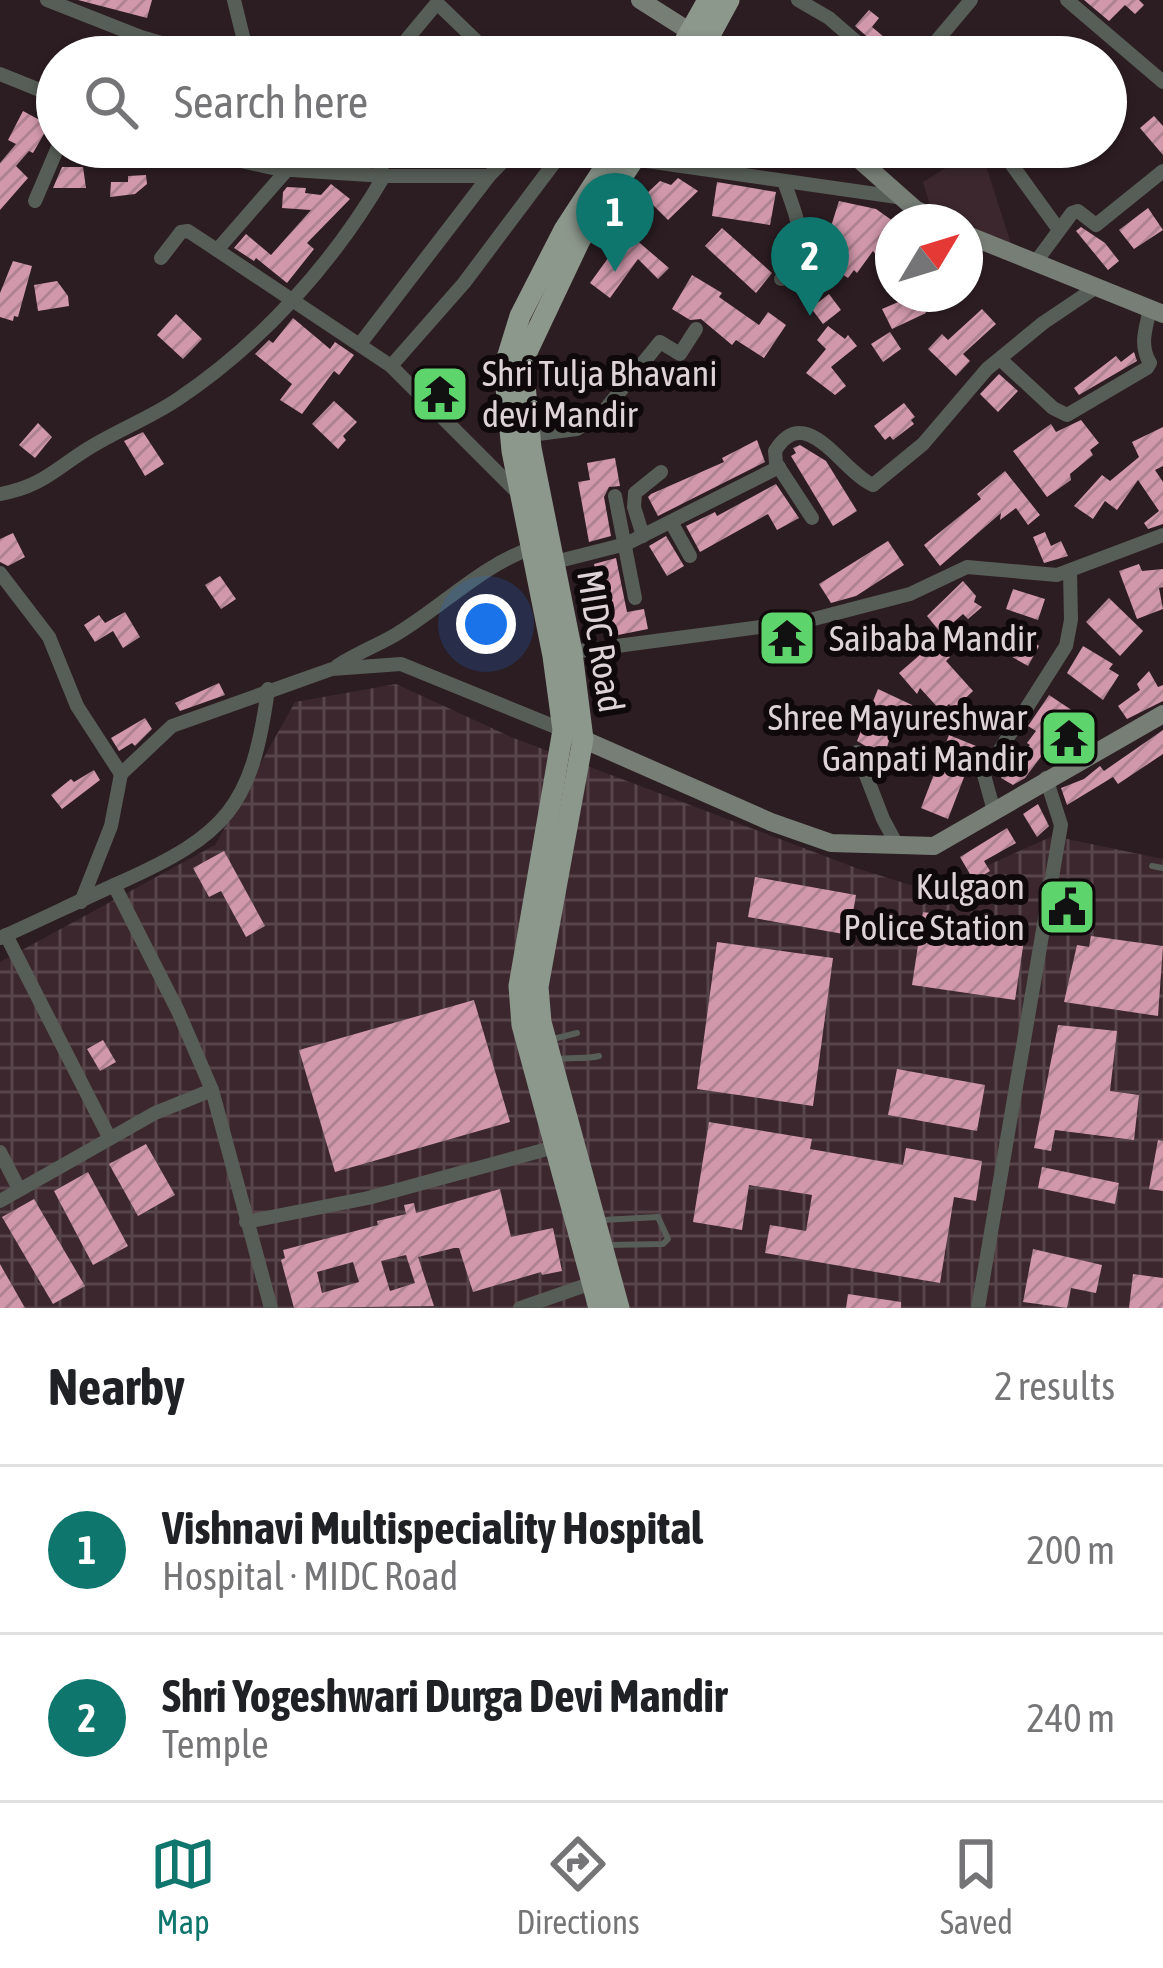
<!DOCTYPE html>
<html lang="en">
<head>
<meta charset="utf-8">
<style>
	body { margin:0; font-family:"Asap Condensed",sans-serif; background:#f2f2f2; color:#202124 }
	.compass { position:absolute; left:875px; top:204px; width:108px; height:108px; border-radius:50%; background:#fff; box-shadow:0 3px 9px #0004; rotate:52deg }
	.you { position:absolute; left:486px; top:624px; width:42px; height:42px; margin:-30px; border:9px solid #fff; border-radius:50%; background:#1a73e8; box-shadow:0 0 0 18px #1a73e833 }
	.badge { display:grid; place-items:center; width:78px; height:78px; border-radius:50%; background:#0f766e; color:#fff; font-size:39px; font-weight:700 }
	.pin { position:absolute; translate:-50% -99px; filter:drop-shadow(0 3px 6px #0008) }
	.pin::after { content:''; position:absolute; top:63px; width:42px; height:36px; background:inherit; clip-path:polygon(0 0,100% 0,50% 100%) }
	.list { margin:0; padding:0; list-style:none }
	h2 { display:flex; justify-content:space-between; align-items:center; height:156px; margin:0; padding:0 48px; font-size:51px }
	h2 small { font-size:39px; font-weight:400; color:#757577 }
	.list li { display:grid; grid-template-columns:78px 1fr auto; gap:36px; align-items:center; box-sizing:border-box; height:168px; padding:0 48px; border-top:3px solid #e0e0e0 }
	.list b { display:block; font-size:45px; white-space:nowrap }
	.list p { margin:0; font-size:39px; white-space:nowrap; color:#757577 }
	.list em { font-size:39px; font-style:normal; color:#757577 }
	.icon { flex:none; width:66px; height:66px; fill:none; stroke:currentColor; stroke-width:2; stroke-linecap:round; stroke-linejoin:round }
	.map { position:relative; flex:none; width:1163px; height:1308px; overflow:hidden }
	.search { position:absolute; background:#fff; box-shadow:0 3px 9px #0004; left:36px; right:36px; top:36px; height:132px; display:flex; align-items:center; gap:30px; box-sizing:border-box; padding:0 42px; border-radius:66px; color:#757577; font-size:45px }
	.sheet { height:492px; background:#fff }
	nav { display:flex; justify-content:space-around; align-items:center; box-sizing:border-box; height:168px; border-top:3px solid #e0e0e0; background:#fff; font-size:33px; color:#757577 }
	nav a { display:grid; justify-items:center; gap:6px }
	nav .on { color:#0f766e }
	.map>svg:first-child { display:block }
	.built { fill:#3b272d }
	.industrial { fill:url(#industrial-grid) }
	.building { fill:url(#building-hatch); fill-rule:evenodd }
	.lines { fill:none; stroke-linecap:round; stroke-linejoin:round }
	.lane { stroke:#575d57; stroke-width:6 }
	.street { stroke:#575d57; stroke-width:14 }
	.secondary { stroke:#767e76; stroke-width:18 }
	.primary { stroke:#8d988d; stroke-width:21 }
	.labels { text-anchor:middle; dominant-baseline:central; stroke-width:12; stroke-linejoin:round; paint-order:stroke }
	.poi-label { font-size:36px; fill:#ded3d6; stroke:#10090b; text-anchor:start }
	.street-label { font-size:36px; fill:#ded3d6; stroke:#10090b }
</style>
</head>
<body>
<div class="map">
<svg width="1163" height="1308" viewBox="0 0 1163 1308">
	<defs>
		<pattern id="industrial-grid" width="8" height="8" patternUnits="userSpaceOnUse" patternTransform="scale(3)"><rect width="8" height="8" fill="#3b272d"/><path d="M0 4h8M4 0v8" fill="none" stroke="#57454b"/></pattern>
		<pattern id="building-hatch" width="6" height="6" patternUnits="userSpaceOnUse" patternTransform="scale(3)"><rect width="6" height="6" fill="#d198ab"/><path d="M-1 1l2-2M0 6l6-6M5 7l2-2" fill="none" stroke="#ae8290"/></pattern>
	</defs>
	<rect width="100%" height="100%" fill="#2c1d22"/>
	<!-- built -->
	<polygon class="built" points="980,147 1013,250 965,230 965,222 934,218 923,182"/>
	<!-- industrial -->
	<polygon class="industrial" points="396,684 511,737 859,869 930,891 1053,836 1163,859 1163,1308 0,1308 0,962 215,845 295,702"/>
	<!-- building -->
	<g class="building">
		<polygon points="78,0 152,0 147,18"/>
		<polygon points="1084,0 1139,0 1144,5 1135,14 1125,5 1109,21"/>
		<polygon points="869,10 879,18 872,27 901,51 896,57 885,57 881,49 855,26"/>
		<polygon points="23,111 49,125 33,153 29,151 16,166 28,178 0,210 0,163 16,144 8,140"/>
		<polygon points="1154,116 1163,126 1163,155 1140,128"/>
		<polygon points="62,167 83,167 86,188 53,188"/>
		<polygon points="146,175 147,184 135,194 110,197 111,182 128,182 128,176"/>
		<polygon points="678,178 698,191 668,220 644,196 660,181 671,185"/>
		<polygon points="717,182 776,192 770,225 712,216"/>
		<polygon points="331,184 350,199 307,243 314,249 287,283 256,258 254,261 234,248 246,234 271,255 311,210 282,208 283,192 287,187 306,188 305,193 321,195"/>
		<polygon points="839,201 876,209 893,221 893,276 873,251 857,273 854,270 848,278 837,271 821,294 797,277 821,231 828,236"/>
		<polygon points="1148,208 1163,230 1134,249 1119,230"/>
		<polygon points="1081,227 1105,243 1119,261 1108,270 1076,231"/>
		<polygon points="722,228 772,273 756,293 705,246"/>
		<polygon points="627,232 669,268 658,279 638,259 610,298 590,283"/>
		<polygon points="13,261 32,266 18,317 14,316 13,321 0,317 0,293"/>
		<polygon points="692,275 722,293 719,297 759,325 768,312 786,325 764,358 736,340 732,345 701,319 690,320 672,309"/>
		<polygon points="57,281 68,296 69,306 38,311 34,285"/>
		<polygon points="829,294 841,310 823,324 811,308"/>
		<polygon points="917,294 926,313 892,329 882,309"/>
		<polygon points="982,309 996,324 963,354 970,361 956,376 928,349 942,334 948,340"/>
		<polygon points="176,314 202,339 183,359 157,335"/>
		<polygon points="293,318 330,349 335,342 354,355 339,375 334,371 302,414 280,400 292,384 255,354 269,340 273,343"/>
		<polygon points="828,326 845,339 848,335 857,346 831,367 846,386 835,395 806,373 826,349 817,340"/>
		<polygon points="890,332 901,349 883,362 871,344"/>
		<polygon points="1134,352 1137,361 1079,395 1074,388 1116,356 1121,362"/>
		<polygon points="999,374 1018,391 998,412 980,394"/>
		<polygon points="334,401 357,422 343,436 346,440 338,449 312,424"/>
		<polygon points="904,403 915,417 911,420 914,424 893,440 890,436 885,440 874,426"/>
		<polygon points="1081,420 1099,443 1090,450 1093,455 1070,474 1071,480 1047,497 1013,451 1051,424 1056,432"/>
		<polygon points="38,423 52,437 35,458 19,445"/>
		<polygon points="1163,427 1163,466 1155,470 1163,482 1163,524 1148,529 1144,523 1159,511 1138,480 1117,510 1105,501 1093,519 1074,506 1102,475 1110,481 1139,457 1132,442"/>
		<polygon points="143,432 164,464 145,476 124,441"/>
		<polygon points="757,440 765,462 658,516 648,497 651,494 724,462 722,458"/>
		<polygon points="800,445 826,461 857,511 833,526 791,456 796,453 793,448"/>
		<polygon points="615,458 620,486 609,487 604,497 611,536 589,542 578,482 590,480 587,463"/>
		<polygon points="1005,471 1040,515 1028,525 1016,508 1000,520 1001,513 940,566 924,545 981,499 977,494"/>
		<polygon points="776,484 799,518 777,530 768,514 700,552 686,526 715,512 717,516"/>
		<polygon points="1045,532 1051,546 1061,541 1068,556 1044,563 1033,537"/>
		<polygon points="13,533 25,557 8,566 0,562 0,539"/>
		<polygon points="666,536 684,566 667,576 649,546"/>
		<polygon points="888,541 904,565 856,596 831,603 819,584"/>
		<polygon points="616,558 627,612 644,609 648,629 618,635 616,627 607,628 594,564"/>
		<polygon points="1139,564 1142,571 1163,569 1163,587 1159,588 1163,609 1137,619 1119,571"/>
		<polygon points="220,576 236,599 221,609 205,585"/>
		<polygon points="963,581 976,596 974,602 982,607 968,619 963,614 941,633 927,616"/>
		<polygon points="1013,589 1045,599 1038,620 1006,609"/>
		<polygon points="1109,598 1143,631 1120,656 1086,622"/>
		<polygon points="125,612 140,637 123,648 113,631 95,642 84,625 99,615 105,623"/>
		<polygon points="1007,623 1039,646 1028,666 993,646"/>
		<polygon points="936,641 950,657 946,661 973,691 954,709 949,704 941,711 920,688 917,694 899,673"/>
		<polygon points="1083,646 1113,664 1109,669 1119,675 1103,700 1067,673"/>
		<polygon points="1149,671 1158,687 1163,685 1163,701 1127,719 1118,706 1140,690 1137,684"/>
		<polygon points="219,683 225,695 180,711 175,703"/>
		<polygon points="878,689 912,705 901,729 894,725 881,766 873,763 869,748 857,741"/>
		<polygon points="1049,695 1076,713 1046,757 1043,754 1025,778 1013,785 1001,778 1030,745 1027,743 1036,731 1028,726"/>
		<polygon points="145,718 152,729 135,746 132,743 119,751 111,738"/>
		<polygon points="1163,730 1163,754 1118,784 1113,777 1067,805 1061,788 1084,779 1100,766 1104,771"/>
		<polygon points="949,735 976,746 948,819 921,808"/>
		<polygon points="94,770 100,780 62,809 51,795 71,779 74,782"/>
		<polygon points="1038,804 1049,826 1037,837 1023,814"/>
		<polygon points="1007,828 1016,843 984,861 990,871 974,881 960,857"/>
		<polygon points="224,851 265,926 246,937 221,891 209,897 193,868"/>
		<polygon points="755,877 856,895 849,935 748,917"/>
		<polygon points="923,912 1026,927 1015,1000 912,985"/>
		<polygon points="1091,936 1163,946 1158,1016 1064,1002 1077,945 1089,947"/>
		<polygon points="717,942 833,958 813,1106 697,1089"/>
		<polygon points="474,1000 510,1122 335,1172 299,1050"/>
		<polygon points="1058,1025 1117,1031 1110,1091 1139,1095 1134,1140 1055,1130 1051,1151 1034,1148"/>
		<polygon points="103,1040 116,1062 100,1071 87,1049"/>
		<polygon points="897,1069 985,1085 977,1131 888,1115"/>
		<polygon points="709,1122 812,1139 810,1149 903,1165 906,1148 982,1161 976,1201 954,1197 940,1283 765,1253 770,1225 806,1231 812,1195 749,1185 742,1230 693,1222"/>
		<polygon points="1158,1140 1163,1141 1163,1191 1149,1189"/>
		<polygon points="146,1144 175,1195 138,1216 109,1164"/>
		<polygon points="1042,1167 1119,1183 1115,1204 1038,1188"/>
		<polygon points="88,1172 128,1246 93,1265 54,1191"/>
		<path d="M500,1189L511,1237L553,1228L562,1271L542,1275L541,1272L473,1292L459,1248H454L418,1257L434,1306L294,1308L281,1260L285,1258L283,1250L378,1225L377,1221L406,1214L404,1205L414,1203L416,1213ZM406,1255L415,1283L390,1291L381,1261ZM353,1262L359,1282L322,1293L317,1272Z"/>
		<polygon points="34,1199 85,1286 53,1304 2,1217"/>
		<polygon points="1033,1249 1102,1265 1096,1293 1071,1288 1067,1308 1023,1302"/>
		<polygon points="0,1264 25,1308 0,1308"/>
		<polygon points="1133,1274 1163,1278 1163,1308 1129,1308"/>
		<polygon points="848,1294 901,1302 901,1308 846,1308"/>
	</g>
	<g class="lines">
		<!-- lane -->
		<g class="lane">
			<polyline points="1152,866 1163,868"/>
			<polyline points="549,1040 577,1033"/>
			<path d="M554,1060C571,1056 584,1060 599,1056"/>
			<polyline points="603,1220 658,1217 668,1239 663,1244 608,1245"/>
		</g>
		<!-- street -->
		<g class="street">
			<polyline points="47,0 141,37 209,57"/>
			<polyline points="234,0 248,57"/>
			<polyline points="798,0 829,18 874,57"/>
			<polyline points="1067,0 1163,82"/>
			<polyline points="392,57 437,3 493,57"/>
			<polyline points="923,57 971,0"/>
			<polyline points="0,74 57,97"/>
			<polyline points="179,147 277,169 384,176 373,147"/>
			<polyline points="271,147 277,169"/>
			<polyline points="584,147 613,170"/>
			<polyline points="999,147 1059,230"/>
			<polyline points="633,159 904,198"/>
			<polyline points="287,170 217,250 391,366 519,494"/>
			<polyline points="35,201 58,147"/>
			<polyline points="161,258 181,232 188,231 217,250"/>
			<polyline points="1035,263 1072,213 1078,211 1096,225 1163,171"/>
			<path d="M781,279C812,245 797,220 784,181"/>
			<polyline points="360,344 489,176"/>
			<path d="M1000,359L1053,408L1067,415L1147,368L1150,363C1139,345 1146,328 1150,309"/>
			<polyline points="391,366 464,283 566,147"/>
			<polyline points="530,435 577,429 604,411 660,342 680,354 696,329"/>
			<path d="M0,494C41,487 55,469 89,448C118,430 150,418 178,399C262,343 334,262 384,176H489L517,147"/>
			<polyline points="615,496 635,598"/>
			<path d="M812,518L776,463L775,451C806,400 842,472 873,485L923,444L987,369L1043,323L1095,288"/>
			<polyline points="671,522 690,556"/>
			<polyline points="643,536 634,507 635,493 661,472"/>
			<polyline points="555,562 626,544 779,467"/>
			<polyline points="0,573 49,637 77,706 121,774 172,726 332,669 401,664 563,730"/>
			<polyline points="564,653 806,621 910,594 967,567 1057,575 1163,535"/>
			<path d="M337,666C355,654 376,646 395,635C444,606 483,563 538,546"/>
			<polyline points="857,752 883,819 897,845"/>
			<polyline points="994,811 984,775 1066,646 1071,620 1070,571"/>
			<polyline points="114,885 178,1011 212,1090"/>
			<polyline points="81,902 111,826 121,774"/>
			<polyline points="6,935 109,1137"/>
			<path d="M0,938C40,920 79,901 119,883C226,835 252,808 268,689"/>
			<polyline points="0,1152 19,1189"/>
			<polyline points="0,1201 155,1113 212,1090 271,1308"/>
			<polyline points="246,1222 368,1198 562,1145"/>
			<polyline points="520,1308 595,1282"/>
			<polyline points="978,1308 1061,825 1046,778"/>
		</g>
		<!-- secondary -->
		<g class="secondary">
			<polyline points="640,0 730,57"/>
			<polyline points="845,147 915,209 941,222"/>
			<polyline points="965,234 1163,314"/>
			<polyline points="571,734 771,822 831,843 934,846 1163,714"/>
		</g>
		<!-- primary -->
		<g class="primary">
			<polyline points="676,57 708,0"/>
			<polyline points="698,57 729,0"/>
			<polyline points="599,1308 522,1025 519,986 563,730 553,656 512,451 506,387 507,358 520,316 564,230 618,147"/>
			<polyline points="619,1308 541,1022 538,987 583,739 572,652 531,448 525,385 527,352 580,240 642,147"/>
		</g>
	</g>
	<!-- icons -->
	<defs>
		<g id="temple-square" transform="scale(3)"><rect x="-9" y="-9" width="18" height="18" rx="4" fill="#5ed56c" stroke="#10090b"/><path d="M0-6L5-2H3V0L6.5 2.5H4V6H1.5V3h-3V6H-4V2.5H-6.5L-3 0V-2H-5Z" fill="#111"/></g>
		<g id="civic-square" transform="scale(3)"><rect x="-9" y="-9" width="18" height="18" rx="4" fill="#5ed56c" stroke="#10090b"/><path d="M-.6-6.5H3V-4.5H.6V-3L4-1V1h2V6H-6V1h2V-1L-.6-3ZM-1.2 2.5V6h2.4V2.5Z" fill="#111"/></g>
	</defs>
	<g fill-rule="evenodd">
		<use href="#temple-square" x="440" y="394"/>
		<use href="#temple-square" x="787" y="638"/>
		<use href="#temple-square" x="1069" y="738"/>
		<use href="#civic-square" x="1067" y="907"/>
	</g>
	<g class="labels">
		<!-- poi labels -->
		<g class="poi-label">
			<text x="482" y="373">Shri Tulja Bhavani<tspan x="482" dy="41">devi Mandir</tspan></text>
			<text x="829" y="638">Saibaba Mandir</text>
			<text x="1027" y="717" text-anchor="end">Shree Mayureshwar<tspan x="1027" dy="41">Ganpati Mandir</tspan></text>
			<text x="1025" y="886" text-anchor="end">Kulgaon<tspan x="1025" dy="41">Police Station</tspan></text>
		</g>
		<!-- street labels -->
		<g class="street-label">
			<text transform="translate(601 641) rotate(81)">MIDC Road</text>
		</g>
	</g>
</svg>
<svg class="compass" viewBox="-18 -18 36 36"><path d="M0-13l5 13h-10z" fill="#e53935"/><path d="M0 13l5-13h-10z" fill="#757577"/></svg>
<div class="you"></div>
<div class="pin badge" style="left:615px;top:272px">1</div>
<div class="pin badge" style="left:810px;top:316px">2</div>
<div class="search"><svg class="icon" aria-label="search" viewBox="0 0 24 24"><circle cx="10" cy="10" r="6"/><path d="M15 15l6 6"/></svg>Search here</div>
</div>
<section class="sheet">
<h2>Nearby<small>2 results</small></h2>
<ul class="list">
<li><span class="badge">1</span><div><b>Vishnavi Multispeciality Hospital</b><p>Hospital · MIDC Road</p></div><em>200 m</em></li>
<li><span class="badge">2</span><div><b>Shri Yogeshwari Durga Devi Mandir</b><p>Temple</p></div><em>240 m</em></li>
</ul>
</section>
<nav>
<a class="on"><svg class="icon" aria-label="map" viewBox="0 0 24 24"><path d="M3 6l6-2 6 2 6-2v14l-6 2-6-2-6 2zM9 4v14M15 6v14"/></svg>Map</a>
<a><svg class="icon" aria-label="directions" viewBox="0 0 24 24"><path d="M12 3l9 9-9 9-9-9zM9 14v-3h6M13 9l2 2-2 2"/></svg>Directions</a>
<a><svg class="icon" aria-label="saved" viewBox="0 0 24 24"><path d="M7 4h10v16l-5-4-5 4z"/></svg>Saved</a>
</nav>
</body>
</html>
